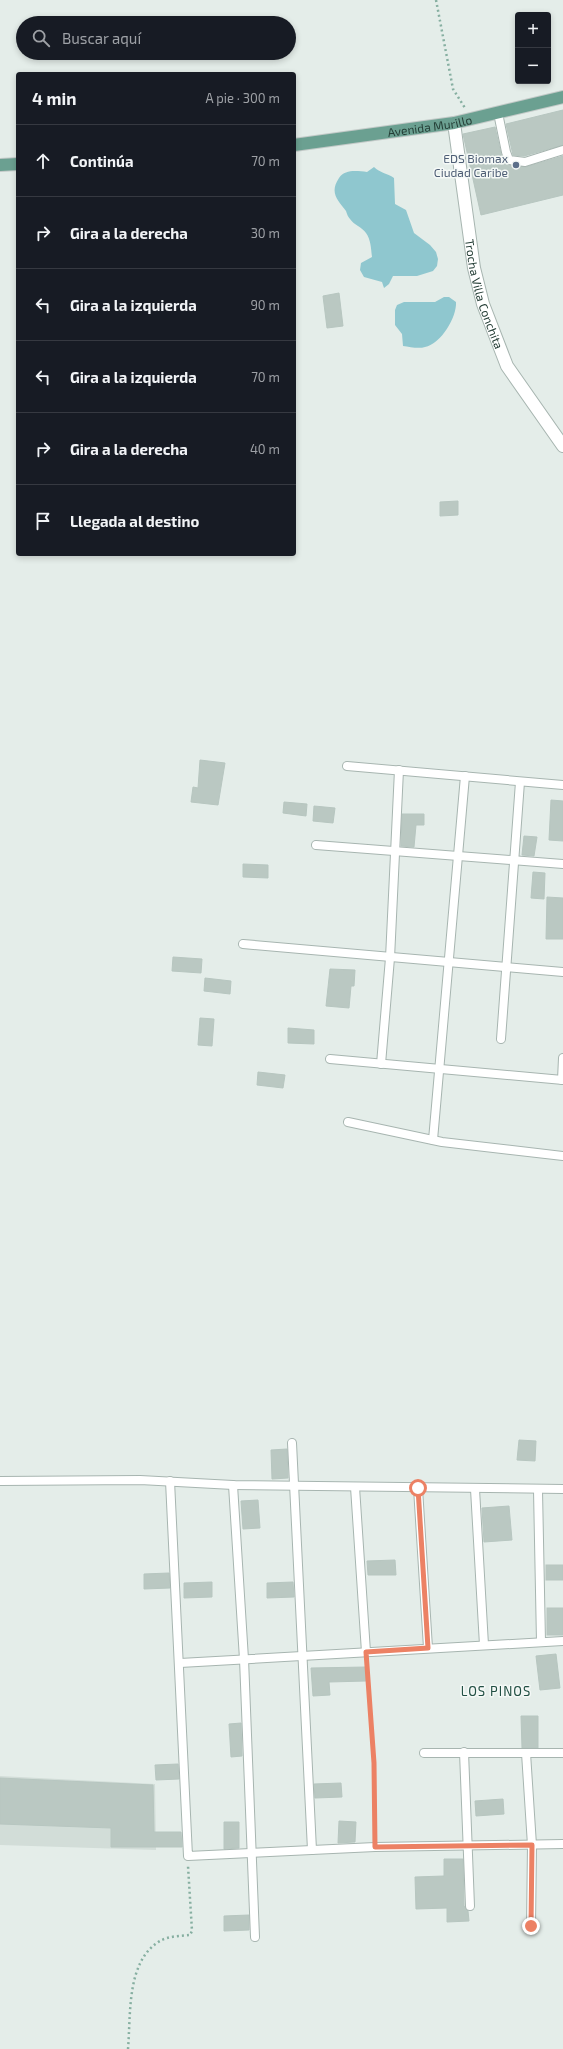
<!DOCTYPE html>
<html lang="es">
<head>
<meta charset="utf-8">
<style>
	body { margin:0; font-family:"Exo 2",sans-serif; background:#20242c; color:#f1f3f6 }
	.controls { position:absolute; right:12px; top:12px; display:grid; overflow:hidden; border-radius:4px; box-shadow:0 2px 6px #0003 }
	.controls button { width:36px; height:36px; display:grid; place-items:center; padding:0; border:0; border-bottom:1px solid #363941; background:#171b24; color:#f1f3f6; font:20px sans-serif }
	.stop { position:absolute; width:12px; height:12px; margin:-9px; border:3px solid #ec8164; border-radius:50%; background:#fff }
	.stop.end { background:#ec8164; border-color:#fff; box-shadow:0 1px 4px #0008 }
	.list { margin:0; padding:0; list-style:none }
	h2 { display:flex; justify-content:space-between; align-items:center; height:52px; margin:0; padding:0 16px; font-size:17px }
	h2 small { font-size:13px; font-weight:400; color:#9ea1a6 }
	.list li { display:grid; grid-template-columns:26px 1fr auto; gap:12px; align-items:center; box-sizing:border-box; height:72px; padding:0 16px; border-top:1px solid #363941 }
	.list b { display:block; font-size:15px; white-space:nowrap }
	.list em { font-size:13px; font-style:normal; color:#9ea1a6 }
	.icon { flex:none; width:22px; height:22px; fill:none; stroke:currentColor; stroke-width:2; stroke-linecap:round; stroke-linejoin:round }
	.map { position:relative; flex:none; width:563px; height:2049px; overflow:hidden }
	.search { position:absolute; background:#171b24; box-shadow:0 2px 6px #0003; left:16px; top:16px; width:280px; height:44px; display:flex; align-items:center; gap:10px; box-sizing:border-box; padding:0 14px; border-radius:22px; color:#9ea1a6; font-size:15px }
	.panel { position:absolute; background:#171b24; box-shadow:0 2px 6px #0003; left:16px; top:72px; width:280px; height:484px; border-radius:4px }
	.map>svg:first-child { display:block }
	.built { fill:#d2ddd8 }
	.water { fill:#8fc7cf }
	.building { fill:#bac8c2; stroke:#b7c6c0 }
	.lines { fill:none; stroke-linecap:round; stroke-linejoin:round }
	.lane-casing { stroke:#a7b5b0; stroke-width:10 }
	.street-casing { stroke:#a7b5b0; stroke-width:14 }
	.primary-casing { stroke:#c2c9c7; stroke-width:14 }
	.path { stroke:#86afa1; stroke-width:2.5; stroke-dasharray:2 3; stroke-linecap:butt }
	.lane { stroke:#fff; stroke-width:8 }
	.street { stroke:#fff; stroke-width:12 }
	.primary { stroke:#6ba091; stroke-width:12 }
	.route { stroke:#ec8164; stroke-width:5 }
	.service-dot { fill:#5c6f8a; stroke:#f5f9f7; stroke-width:1.5 }
	.labels { text-anchor:middle; dominant-baseline:central; stroke-width:3; stroke-linejoin:round; paint-order:stroke }
	.street-label { font-size:12px; fill:#243e36; stroke:#f5f9f7 }
	.service-label { font-size:12px; fill:#4e5e75; stroke:#f5f9f7; text-anchor:end }
	.neighbourhood-label { font-size:13px; letter-spacing:1px; fill:#214f43; stroke:#f5f9f7 }
</style>
</head>
<body>
<div class="map">
<svg width="563" height="2049" viewBox="0 0 563 2049">
	<rect width="100%" height="100%" fill="#e4ede9"/>
	<!-- built -->
	<polygon class="built" points="0,1776 155,1784 156,1850 0,1845"/>
	<!-- water -->
	<g class="water">
		<path d="M374,167C380,173 387,173 394,178L395,204L406,210L414,233L430,245L436,252L438,259L437,266L433,271L417,276H393L389,284L384,288L382,282L364,277L360,270L361,263L372,257C371,249 371,240 366,233C362,227 354,225 350,219C348,217 347,214 346,211C338,200 329,193 339,178C345,169 357,171 367,172Z"/>
		<path d="M444,297H449L456,302C457,317 441,344 425,347C419,349 410,347 403,346L402,334L395,325V310L397,305L404,302H435Z"/>
	</g>
	<!-- building -->
	<g class="building">
		<polygon points="563,110 563,145 524,156 513,155 506,124"/>
		<polygon points="495,127 501,154 506,165 526,167 563,156 563,195 481,215 463,134"/>
		<polygon points="339,293 343,326 327,328 323,296"/>
		<polygon points="458,501 458,515 440,516 440,502"/>
		<polygon points="200,760 225,763 218,805 191,802 193,787 198,788"/>
		<polygon points="551,800 563,801 563,841 549,840"/>
		<polygon points="284,802 307,804 306,816 283,813"/>
		<polygon points="314,806 335,808 333,823 313,821"/>
		<polygon points="402,814 424,814 424,825 416,825 414,847 401,846"/>
		<polygon points="524,836 537,837 534,856 522,855"/>
		<polygon points="243,864 268,865 268,878 243,877"/>
		<polygon points="533,872 545,873 544,899 531,898"/>
		<polygon points="547,897 563,898 563,939 546,939"/>
		<polygon points="173,957 202,959 201,973 172,971"/>
		<polygon points="330,969 355,970 354,986 351,986 349,1008 326,1006"/>
		<polygon points="205,978 231,981 230,994 204,991"/>
		<polygon points="200,1018 214,1019 212,1046 198,1045"/>
		<polygon points="288,1028 314,1030 314,1044 288,1043"/>
		<polygon points="258,1072 285,1075 283,1088 257,1085"/>
		<polygon points="519,1440 536,1441 535,1461 517,1460"/>
		<polygon points="287,1449 288,1478 272,1479 271,1450"/>
		<polygon points="258,1500 260,1528 243,1529 241,1501"/>
		<polygon points="509,1506 512,1540 484,1542 482,1508"/>
		<polygon points="395,1560 396,1575 368,1575 367,1561"/>
		<rect x="546" y="1565" width="17" height="15"/>
		<polygon points="169,1573 170,1588 144,1589 144,1574"/>
		<polygon points="212,1582 212,1597 184,1598 184,1583"/>
		<polygon points="293,1582 294,1597 267,1598 267,1583"/>
		<rect x="547" y="1608" width="16" height="27"/>
		<polygon points="556,1654 560,1688 540,1690 536,1656"/>
		<polygon points="366,1667 366,1681 329,1682 330,1695 313,1696 311,1668"/>
		<polygon points="521,1716 538,1716 538,1748 522,1748"/>
		<polygon points="241,1723 242,1756 231,1757 229,1724"/>
		<polygon points="178,1764 179,1779 156,1780 155,1765"/>
		<polygon points="0,1778 153,1785 154,1832 181,1832 182,1847 111,1847 111,1828 0,1824"/>
		<polygon points="341,1783 342,1797 315,1798 314,1784"/>
		<polygon points="503,1799 504,1814 476,1816 475,1801"/>
		<polygon points="339,1821 356,1822 355,1842 338,1843"/>
		<polygon points="224,1822 239,1822 239,1848 224,1849"/>
		<polygon points="444,1859 463,1859 464,1906 468,1911 469,1921 447,1922 447,1908 416,1909 415,1877 444,1876"/>
		<polygon points="249,1915 249,1930 224,1931 224,1916"/>
	</g>
	<g class="lines">
		<!-- lane casing -->
		<g class="lane-casing">
			<g id="lane">
				<polyline points="498,113 506,152 509,160 525,162 563,150"/>
				<polyline points="347,766 563,785"/>
				<polyline points="316,845 563,864"/>
				<polyline points="243,944 563,972"/>
				<polyline points="501,1039 520,782"/>
				<polyline points="330,1059 563,1080"/>
				<polyline points="381,1064 390,958 399,770"/>
				<polyline points="562,1080 563,1058"/>
				<polyline points="348,1122 442,1142 563,1156"/>
				<polyline points="433,1140 465,776"/>
				<polyline points="292,1443 312,1850"/>
				<polyline points="0,1481 140,1480 233,1485 563,1489"/>
				<polyline points="170,1481 188,1856 375,1847 563,1844"/>
				<polyline points="233,1485 244,1659 255,1937"/>
				<polyline points="355,1487 366,1652"/>
				<polyline points="418,1488 428,1648"/>
				<polyline points="475,1489 484,1645"/>
				<polyline points="538,1490 541,1642"/>
				<polyline points="180,1663 563,1641"/>
				<polyline points="464,1752 470,1906"/>
				<polyline points="424,1753 563,1753"/>
				<polyline points="526,1753 532,1845 531,1926"/>
			</g>
		</g>
		<!-- street casing -->
		<g class="street-casing">
			<g id="street">
				<path id="s1" d="M454,123L474,268L483,304L507,366L563,446"/>
			</g>
		</g>
		<!-- primary casing -->
		<g class="primary-casing">
			<g id="primary">
				<path id="s2" d="M294,145L454,123L563,97"/>
				<polyline points="0,165 18,164"/>
			</g>
		</g>
		<!-- path -->
		<g class="path">
			<polyline points="436,0 453,89 465,108"/>
			<polyline points="367,1662 374,1763 375,1837"/>
			<path d="M128,2049C131,2014 126,1961 160,1941C168,1936 181,1936 190,1935L192,1931L188,1866"/>
		</g>
		<!-- lane -->
		<use href="#lane" class="lane"/>
		<!-- street -->
		<use href="#street" class="street"/>
		<!-- primary -->
		<use href="#primary" class="primary"/>
	</g>
	<g class="lines">
		<!-- route -->
		<polyline class="route" points="418,1488 428,1648 366,1652 374,1763 375,1847 532,1845 531,1926"/>
	</g>
	<!-- markers -->
	<circle class="service-dot" cx="516" cy="165" r="4"/>
	<g class="labels">
		<!-- street labels -->
		<g class="street-label">
			<text stroke="none"><textPath href="#s2" startOffset="137">Avenida Murillo</textPath></text>
			<text stroke="none"><textPath href="#s1" startOffset="174">Trocha Villa Conchita</textPath></text>
		</g>
		<!-- service labels -->
		<g class="service-label">
			<text x="508" y="158">EDS Biomax<tspan x="508" dy="14">Ciudad Caribe</tspan></text>
		</g>
		<!-- neighbourhood labels -->
		<g class="neighbourhood-label">
			<text x="496" y="1691">LOS PINOS</text>
		</g>
	</g>
</svg>
<div class="controls">
<button>+</button>
<button>−</button>
</div>
<div class="stop" style="left:418px;top:1488px"></div>
<div class="stop end" style="left:531px;top:1926px"></div>
<div class="search"><svg class="icon" aria-label="search" viewBox="0 0 24 24"><circle cx="10" cy="10" r="6"/><path d="M15 15l6 6"/></svg>Buscar aquí</div>
<section class="panel">
<h2>4 min<small>A pie · 300 m</small></h2>
<ul class="list">
<li><svg class="icon" aria-label="ahead" viewBox="0 0 24 24"><path d="M12 20V5M6 11l6-6 6 6"/></svg><div><b>Continúa</b></div><em>70 m</em></li>
<li><svg class="icon" aria-label="right" viewBox="0 0 24 24"><path d="M7 20v-9h11M14 6l5 5-5 5"/></svg><div><b>Gira a la derecha</b></div><em>30 m</em></li>
<li><svg class="icon" aria-label="left" viewBox="0 0 24 24"><path d="M17 20v-9H6M10 6l-5 5 5 5"/></svg><div><b>Gira a la izquierda</b></div><em>90 m</em></li>
<li><svg class="icon" aria-label="left" viewBox="0 0 24 24"><path d="M17 20v-9H6M10 6l-5 5 5 5"/></svg><div><b>Gira a la izquierda</b></div><em>70 m</em></li>
<li><svg class="icon" aria-label="right" viewBox="0 0 24 24"><path d="M7 20v-9h11M14 6l5 5-5 5"/></svg><div><b>Gira a la derecha</b></div><em>40 m</em></li>
<li><svg class="icon" aria-label="arrive" viewBox="0 0 24 24"><path d="M6 21V4h12l-3 4 3 4H6"/></svg><div><b>Llegada al destino</b></div></li>
</ul>
</section>
</div>
</body>
</html>
